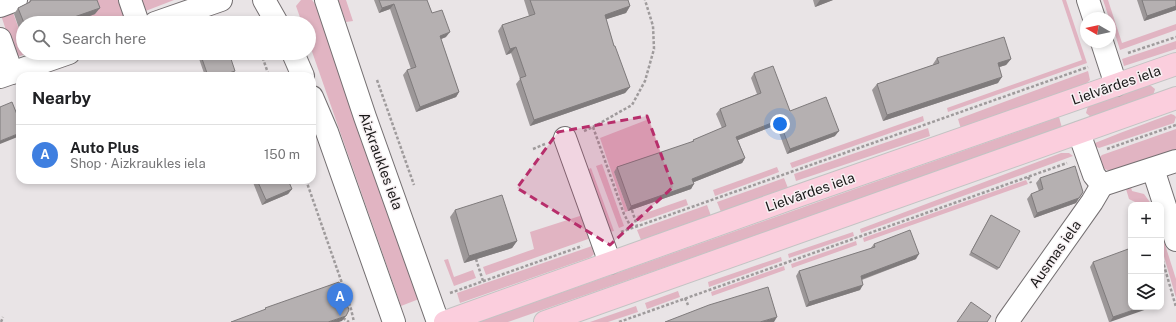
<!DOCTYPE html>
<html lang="en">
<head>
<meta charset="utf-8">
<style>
	body { margin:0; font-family:"Public Sans",sans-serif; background:#f2f2f2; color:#202124 }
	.controls { position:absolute; right:12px; bottom:12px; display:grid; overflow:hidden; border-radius:8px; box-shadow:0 2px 6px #0003 }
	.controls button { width:36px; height:36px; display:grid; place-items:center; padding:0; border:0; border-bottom:1px solid #e0e0e0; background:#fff; color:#202124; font:20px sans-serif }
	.compass { position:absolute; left:1080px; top:12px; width:36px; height:36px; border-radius:50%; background:#fff; box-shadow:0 2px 6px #0003; rotate:279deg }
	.you { position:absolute; left:780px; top:124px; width:14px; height:14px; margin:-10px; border:3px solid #fff; border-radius:50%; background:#1a73e8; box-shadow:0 0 0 6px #1a73e833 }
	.badge { display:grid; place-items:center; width:26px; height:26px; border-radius:50%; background:#2563eb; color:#fff; font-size:13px; font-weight:700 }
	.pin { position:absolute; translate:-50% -33px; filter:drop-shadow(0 1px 2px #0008) }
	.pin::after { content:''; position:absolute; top:21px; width:14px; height:12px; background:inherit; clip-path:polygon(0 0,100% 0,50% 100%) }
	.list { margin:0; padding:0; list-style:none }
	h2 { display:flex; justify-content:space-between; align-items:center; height:52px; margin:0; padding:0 16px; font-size:17px }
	h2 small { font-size:13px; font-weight:400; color:#757577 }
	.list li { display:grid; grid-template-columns:26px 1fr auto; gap:12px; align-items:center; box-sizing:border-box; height:60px; padding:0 16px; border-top:1px solid #e0e0e0 }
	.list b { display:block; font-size:15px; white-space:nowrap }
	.list p { margin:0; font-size:13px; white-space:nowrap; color:#757577 }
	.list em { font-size:13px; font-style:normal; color:#757577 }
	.icon { flex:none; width:22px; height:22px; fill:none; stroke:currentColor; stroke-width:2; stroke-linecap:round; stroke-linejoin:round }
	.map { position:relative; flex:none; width:1176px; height:322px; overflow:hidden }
	.search { position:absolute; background:#fff; box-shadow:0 2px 6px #0003; left:16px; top:16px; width:300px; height:44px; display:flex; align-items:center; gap:10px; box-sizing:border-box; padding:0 14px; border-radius:22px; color:#757577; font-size:15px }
	.panel { position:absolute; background:#fff; box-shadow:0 2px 6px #0003; left:16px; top:72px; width:300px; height:112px; border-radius:12px }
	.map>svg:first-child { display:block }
	.green { fill:#e1b4c2 }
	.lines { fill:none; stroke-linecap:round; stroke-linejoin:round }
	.minor-casing { stroke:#746f71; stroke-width:24 }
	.major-casing { stroke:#c3c3c3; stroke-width:24 }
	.path { stroke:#9f9b9c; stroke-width:2.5; stroke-dasharray:3 2; stroke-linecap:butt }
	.minor { stroke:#fff; stroke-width:22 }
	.major { stroke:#fbcedd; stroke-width:22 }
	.wall { fill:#9c9798 }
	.shaded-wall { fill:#7f7b7c }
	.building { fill:#b5b0b1; stroke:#7f7b7c }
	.marked { fill:#b72e6b; fill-opacity:0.2; stroke:#b72e6b; stroke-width:3; stroke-dasharray:8 5; stroke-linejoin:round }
	.labels { text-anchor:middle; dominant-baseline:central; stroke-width:3; stroke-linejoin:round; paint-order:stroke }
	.street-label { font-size:14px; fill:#1a1818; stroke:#f7f1f3 }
</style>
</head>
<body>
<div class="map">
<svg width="1176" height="322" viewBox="0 0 1176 322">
	<rect width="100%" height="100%" fill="#e9e4e6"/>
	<!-- green -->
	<g class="green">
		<polygon points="90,0 124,0 126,17 111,23 71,23"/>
		<polygon points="137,0 174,0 143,12"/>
		<polygon points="301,0 312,0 315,4 419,299 401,306 309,43 309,23 302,23 296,6"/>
		<polygon points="338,0 346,0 353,21 346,22"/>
		<polygon points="1062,0 1066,0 1087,63 948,112 947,108 1082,60"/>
		<polygon points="1103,0 1108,0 1122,43 1176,24 1176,30 1120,50 1110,18 1109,18"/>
		<polygon points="12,10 23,40 23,53 28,53 15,58 1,15"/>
		<polygon points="1176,41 1176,49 1124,66 1122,59"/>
		<polygon points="1088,71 1090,80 1086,84 961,129 958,119"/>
		<polygon points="1150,85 1155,89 1153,96 1091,117 1086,113 1088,106"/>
		<polygon points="1171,114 1174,115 1176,117 1174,123 1099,148 1094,146 1095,143 1120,133"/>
		<polygon points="923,116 924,121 792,168 790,163"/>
		<polygon points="1059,117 1062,128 508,322 478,322"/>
		<polygon points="649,119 662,156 614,172 628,211 625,212 600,138"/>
		<polygon points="928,128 930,136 796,181 794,174"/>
		<polygon points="1176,129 1176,153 1115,173 1102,168 1098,159 1102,155"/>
		<polygon points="1061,153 1069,153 1073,156 861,233 860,229"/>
		<polygon points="602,164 624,226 619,228 596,166"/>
		<polygon points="777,167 779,172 715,196 713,190"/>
		<polygon points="591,168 614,231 609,232 587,170"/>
		<polygon points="784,178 788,188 721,212 717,202"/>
		<polygon points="1026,180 1028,184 864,242 863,238"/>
		<polygon points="1130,184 1132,191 1144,194 1152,205 1136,205 1135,202 1129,199 1126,189 1122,190"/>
		<polygon points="686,199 688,205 640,222 637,216"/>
		<polygon points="707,205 711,216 641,240 637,230"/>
		<polygon points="583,215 591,238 486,275 483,267 534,249 530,232"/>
		<polygon points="853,232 854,236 789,258 788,254"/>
		<polygon points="1161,232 1176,279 1176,298 1161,246"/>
		<polygon points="856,241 857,245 792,268 791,264"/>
		<polygon points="592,246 594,254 591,257 460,303 457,293"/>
		<polygon points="781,257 782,261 709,287 708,282"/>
		<polygon points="448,259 454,277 473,270 476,278 454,286 444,260"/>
		<polygon points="784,266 785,270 712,296 711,292"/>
		<polygon points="678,291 680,297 647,309 645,303"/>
		<polygon points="636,306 638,312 608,322 590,322"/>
	</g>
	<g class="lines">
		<!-- minor casing -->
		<g class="minor-casing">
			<g id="minor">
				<polyline points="130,0 138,23"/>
				<polyline points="264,0 277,23"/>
				<polyline points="326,0 365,117 438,322"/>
				<polyline points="1088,0 1094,18"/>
				<polyline points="0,6 16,0"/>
				<polyline points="155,23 221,0"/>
				<polyline points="0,39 12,73"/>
				<polyline points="1102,42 1116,85"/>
				<polyline points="293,53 303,76"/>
				<polyline points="0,77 69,53"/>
				<polyline points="312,97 327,132 394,322"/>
				<polyline points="1079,133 1094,175 1102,185"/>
				<polyline points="565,138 610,263"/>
				<polyline points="1153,169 1176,240"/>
				<polyline points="1102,185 1176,161"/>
				<polyline points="1007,322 1092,202 1102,185"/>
			</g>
		</g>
		<!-- major casing -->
		<g class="major-casing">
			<g id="major">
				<polyline points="445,322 795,197 1176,64"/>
				<polyline points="545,322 1176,98"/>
			</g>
		</g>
		<!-- path -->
		<g class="path">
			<polyline points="261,53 269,76"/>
			<polyline points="1128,53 1176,37"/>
			<polyline points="377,80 414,185"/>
			<polyline points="593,127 624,214 632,229"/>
			<polyline points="584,131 593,127 632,105 645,81 654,49 653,26 645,0"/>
			<polyline points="533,149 545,144"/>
			<polyline points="1107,149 1176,125"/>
			<polyline points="1028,177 1031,183"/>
			<polyline points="306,180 351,309 354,322"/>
			<polyline points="632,210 637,226"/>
			<polyline points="621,232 1088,67"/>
			<polyline points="1161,255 1176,307"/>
			<polyline points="476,259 483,281"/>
			<polyline points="450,293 582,246"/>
			<polyline points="685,298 688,305"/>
			<polyline points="343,318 349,322"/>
			<polyline points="1,322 3,317"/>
			<polyline points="619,322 1067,163"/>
		</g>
		<!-- minor -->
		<use href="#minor" class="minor"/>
		<!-- major -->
		<use href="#major" class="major"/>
	</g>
	<!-- wall -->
	<g class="wall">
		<polygon points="30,0 97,0 95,14 71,23 23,23 23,40 14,14 18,8 29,2"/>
		<polygon points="374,0 427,0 432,13 446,37 441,39 459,92 456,97 416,112 403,75 407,70 411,69 390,9 379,13"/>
		<polygon points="524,0 628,0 630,6 626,13 606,19 614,46 630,87 625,93 530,126 516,84 520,79 511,53 506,55 498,31 502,25 529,16"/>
		<polygon points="813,0 833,0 815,7"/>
		<polygon points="1137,0 1176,0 1176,10 1144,21"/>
		<polygon points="197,53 229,53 233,73 226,76 205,76"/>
		<polygon points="937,58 1011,59 1006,65 999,67 998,83 883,121 872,90 877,84 933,65 933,64"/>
		<polygon points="754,73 790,111 835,136 787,154 776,125 738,140 745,158 742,163 694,182 691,189 628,211 614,172 617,167 692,142 693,140 722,128 716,114 720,109 757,94 751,78"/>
		<polygon points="1040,178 1083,192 1076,203 1034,218 1027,199 1031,194 1039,191 1036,183"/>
		<polygon points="252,180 288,180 292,189 288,194 262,205"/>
		<polygon points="455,210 517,241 512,248 464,263 450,217"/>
		<polygon points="991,215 999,268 997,270 969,255"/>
		<polygon points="874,244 916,259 862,280 860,290 806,307 796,276 799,271 870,249"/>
		<polygon points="1093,262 1131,307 1110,322 1109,322 1090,267"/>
	</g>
	<!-- shaded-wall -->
	<g class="shaded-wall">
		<polygon points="820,0 833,0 815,7"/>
		<polygon points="394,4 390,9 379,13 382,8"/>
		<polygon points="630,6 626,13 601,21 605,15"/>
		<polygon points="1176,6 1176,10 1144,21 1147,16"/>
		<polygon points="100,8 95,14 71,23 57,23"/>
		<polygon points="450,32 446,37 436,41 440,36"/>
		<polygon points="516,47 511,53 506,55 510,49"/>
		<polygon points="1011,59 1006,65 993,69 998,63"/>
		<polygon points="235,71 233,73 226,76 220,76"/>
		<polygon points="1002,77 998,83 883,121 887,115"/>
		<polygon points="630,87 625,93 530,126 534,120"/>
		<polygon points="459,92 456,97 416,112 420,107"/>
		<polygon points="779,120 776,125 733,142 736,137"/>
		<polygon points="839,131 835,136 787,154 790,149"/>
		<polygon points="20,133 20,136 0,144 0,141"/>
		<polygon points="745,158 742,163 689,184 692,179"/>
		<polygon points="694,184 691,189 628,211 631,206"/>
		<polygon points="292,189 288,194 262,205 266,200"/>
		<polygon points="1079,198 1076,203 1034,218 1037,213"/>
		<polygon points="517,241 512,248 464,263 469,256"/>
		<polygon points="919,254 916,259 857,281 861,276"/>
		<polygon points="863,285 860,290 806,307 809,302"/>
		<polygon points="1142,307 1153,307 1110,322 1113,317"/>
		<polygon points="346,316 342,321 339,322 328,322"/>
		<polygon points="777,317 774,322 760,322"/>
	</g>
	<!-- building -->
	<g class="building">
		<polygon points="31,0 97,0 100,8 57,23 24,23 18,8 30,2"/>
		<polygon points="379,0 427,0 432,13 442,10 450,32 440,36 459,92 420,107 407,70 416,67 394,4 382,8"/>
		<polygon points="530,0 628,0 630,6 605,15 614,46 615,46 630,87 534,120 520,78 526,76 516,47 510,49 502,25 535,14"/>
		<polygon points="1142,0 1176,0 1176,6 1147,16"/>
		<polygon points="1004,37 1011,59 998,63 1002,77 887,115 877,84 939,63 937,58"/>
		<polygon points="200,53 229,53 235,71 220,76 208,76"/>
		<polygon points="773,66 790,111 826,97 839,131 790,149 779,120 736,137 745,158 692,179 694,184 631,206 617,167 694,141 693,140 726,126 720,109 761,93 754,73"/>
		<polygon points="12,102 20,122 20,133 0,141 0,107"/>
		<polygon points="1075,166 1083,192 1079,198 1037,213 1031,194 1043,189 1040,178"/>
		<polygon points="257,180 288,180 292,189 266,200"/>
		<polygon points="502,195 517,241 469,256 455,210"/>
		<polygon points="991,215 1020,231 999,268 971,252"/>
		<polygon points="910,230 919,254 861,276 863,285 809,302 799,271 875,247 874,244"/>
		<polygon points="1131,248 1131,307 1142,307 1113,317 1093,262"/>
		<polygon points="339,282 349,310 346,316 328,322 231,322 266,309 265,308"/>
		<polygon points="768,287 777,317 760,322 665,322 709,305"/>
		<polygon points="971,302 991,316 987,322 957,322"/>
	</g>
	<!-- marked area -->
	<path class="marked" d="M647,116L673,187L610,245L517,188L558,132Z"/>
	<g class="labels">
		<!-- street labels -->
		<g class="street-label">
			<text transform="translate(1116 85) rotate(-19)">Lielvārdes iela</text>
			<text transform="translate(381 161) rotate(70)">Aizkraukles iela</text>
			<text transform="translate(810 192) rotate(-19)">Lielvārdes iela</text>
			<text transform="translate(1055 254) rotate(-55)">Ausmas iela</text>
		</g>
	</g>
</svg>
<div class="controls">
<button>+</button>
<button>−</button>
<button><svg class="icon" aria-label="layers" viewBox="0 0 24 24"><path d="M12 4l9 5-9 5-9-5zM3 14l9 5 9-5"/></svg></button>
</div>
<svg class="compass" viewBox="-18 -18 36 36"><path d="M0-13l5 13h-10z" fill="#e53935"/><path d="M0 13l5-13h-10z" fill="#757577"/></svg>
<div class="you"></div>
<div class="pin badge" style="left:340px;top:316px;background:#3f7fe0">A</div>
<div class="search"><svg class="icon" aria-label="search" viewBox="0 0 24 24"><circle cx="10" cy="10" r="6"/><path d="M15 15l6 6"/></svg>Search here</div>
<section class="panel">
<h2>Nearby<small></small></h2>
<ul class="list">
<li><span class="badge" style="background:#3f7fe0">A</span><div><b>Auto Plus</b><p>Shop · Aizkraukles iela</p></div><em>150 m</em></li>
</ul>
</section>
</div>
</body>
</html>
